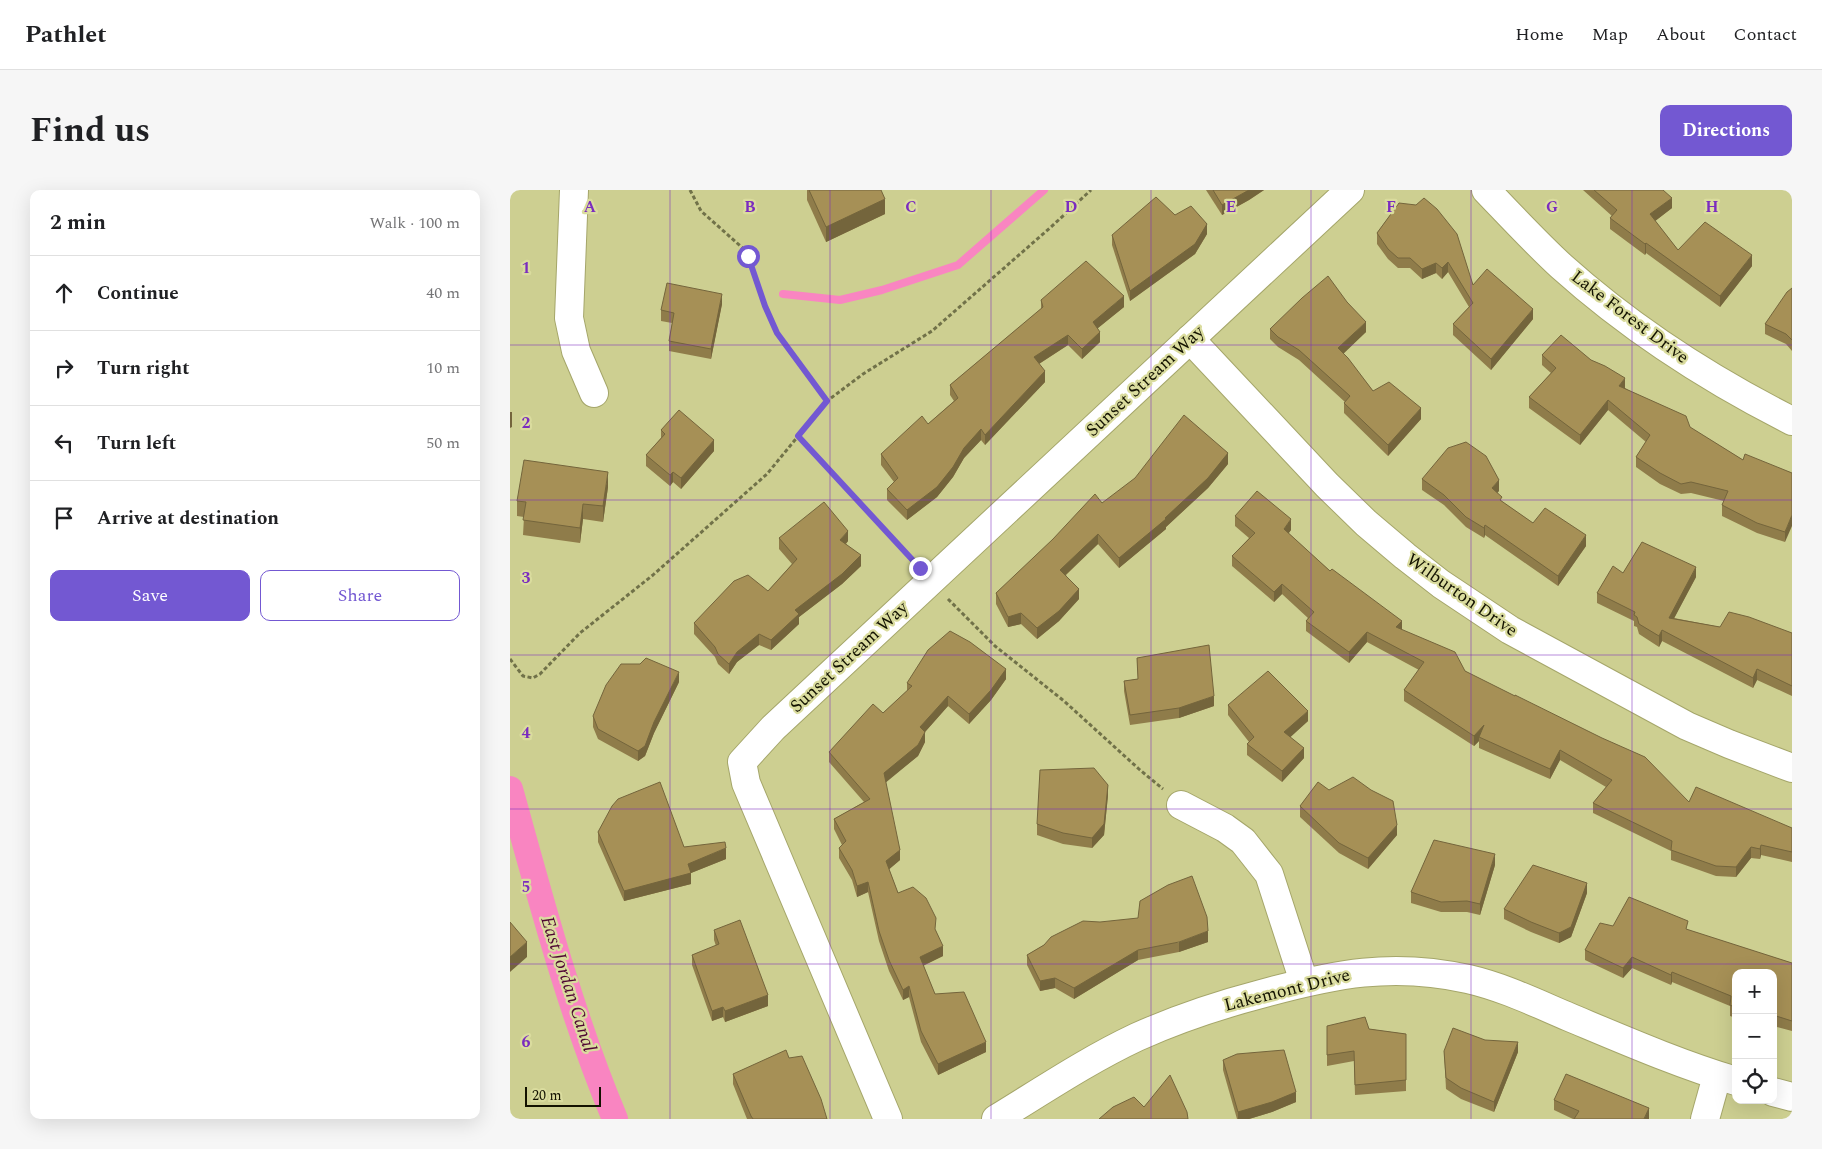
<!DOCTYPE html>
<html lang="en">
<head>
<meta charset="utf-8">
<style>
	body { margin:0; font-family:Spectral,serif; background:#f6f6f6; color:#202124 }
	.controls { position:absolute; right:15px; bottom:15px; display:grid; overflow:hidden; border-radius:10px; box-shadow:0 5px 20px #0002 }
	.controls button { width:45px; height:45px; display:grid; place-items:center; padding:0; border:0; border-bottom:1px solid #e0e0e0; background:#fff; color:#202124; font:25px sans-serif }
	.scale { position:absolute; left:15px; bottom:12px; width:76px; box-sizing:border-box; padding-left:5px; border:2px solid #131200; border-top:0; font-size:14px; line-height:18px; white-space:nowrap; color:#131200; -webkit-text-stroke:4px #dadc9e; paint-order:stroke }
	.stop { position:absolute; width:15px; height:15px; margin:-11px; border:4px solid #7358d2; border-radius:50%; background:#fff }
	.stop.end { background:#7358d2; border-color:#fff; box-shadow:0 1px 5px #0008 }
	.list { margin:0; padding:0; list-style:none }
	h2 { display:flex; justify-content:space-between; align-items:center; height:65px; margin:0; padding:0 20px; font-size:21px }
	h2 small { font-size:16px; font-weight:400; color:#757577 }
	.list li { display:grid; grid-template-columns:32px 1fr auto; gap:15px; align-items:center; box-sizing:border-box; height:75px; padding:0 20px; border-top:1px solid #e0e0e0 }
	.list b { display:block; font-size:19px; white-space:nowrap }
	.list em { font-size:16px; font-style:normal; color:#757577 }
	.actions { display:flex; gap:10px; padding:15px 20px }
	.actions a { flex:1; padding:11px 0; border:1px solid #7358d2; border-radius:10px; text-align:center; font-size:18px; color:#7358d2 }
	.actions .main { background:#7358d2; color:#fff }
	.icon { flex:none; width:28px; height:28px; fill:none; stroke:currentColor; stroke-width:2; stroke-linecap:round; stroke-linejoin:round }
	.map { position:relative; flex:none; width:1282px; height:929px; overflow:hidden; border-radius:10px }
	header { display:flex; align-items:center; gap:30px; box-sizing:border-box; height:70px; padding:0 25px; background:#fff; border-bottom:1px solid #e0e0e0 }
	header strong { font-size:24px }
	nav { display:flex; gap:28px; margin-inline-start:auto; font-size:18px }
	.intro { display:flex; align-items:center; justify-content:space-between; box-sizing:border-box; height:120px; padding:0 30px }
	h1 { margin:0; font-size:35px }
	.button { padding:12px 22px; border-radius:10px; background:#7358d2; color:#fff; font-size:18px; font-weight:700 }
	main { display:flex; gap:30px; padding:0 30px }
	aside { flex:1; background:#fff; border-radius:10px; box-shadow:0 5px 20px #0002 }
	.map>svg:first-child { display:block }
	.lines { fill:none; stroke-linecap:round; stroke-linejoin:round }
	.stream { stroke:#f985c1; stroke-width:8 }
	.canal { stroke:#f985c1; stroke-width:26 }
	.minor-casing { stroke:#a5a66a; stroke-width:30 }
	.path { stroke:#717249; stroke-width:3; stroke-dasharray:4 2.5; stroke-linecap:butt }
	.minor { stroke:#fff; stroke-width:28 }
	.wall { fill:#8f7c4a }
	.shaded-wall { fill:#74653c }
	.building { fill:#a69056; stroke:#74653c }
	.route { stroke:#7358d2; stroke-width:6 }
	.grid { fill:none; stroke:#7b2cbf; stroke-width:1; stroke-opacity:0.55 }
	.labels { text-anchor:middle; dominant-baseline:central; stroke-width:4.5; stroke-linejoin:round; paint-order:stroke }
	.street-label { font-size:18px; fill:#131200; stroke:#dadc9e }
	.water-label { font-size:19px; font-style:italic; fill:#4f0733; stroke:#dadc9e }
	.grid-label { font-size:16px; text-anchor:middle; font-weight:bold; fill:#7b2cbf; stroke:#dadc9e; stroke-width:4.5; stroke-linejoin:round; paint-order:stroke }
</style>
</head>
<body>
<header>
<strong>Pathlet</strong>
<nav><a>Home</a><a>Map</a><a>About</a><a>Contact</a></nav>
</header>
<div class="intro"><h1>Find us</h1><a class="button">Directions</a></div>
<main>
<aside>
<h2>2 min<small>Walk · 100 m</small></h2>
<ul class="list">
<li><svg class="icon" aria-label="ahead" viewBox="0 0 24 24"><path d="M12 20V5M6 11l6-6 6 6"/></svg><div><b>Continue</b></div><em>40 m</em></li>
<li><svg class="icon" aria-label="right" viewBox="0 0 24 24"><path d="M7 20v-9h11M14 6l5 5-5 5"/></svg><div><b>Turn right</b></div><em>10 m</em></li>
<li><svg class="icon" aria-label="left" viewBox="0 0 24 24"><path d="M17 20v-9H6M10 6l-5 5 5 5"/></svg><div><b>Turn left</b></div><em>50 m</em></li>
<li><svg class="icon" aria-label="arrive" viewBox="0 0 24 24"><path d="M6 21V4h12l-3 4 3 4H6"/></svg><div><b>Arrive at destination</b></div></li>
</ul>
<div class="actions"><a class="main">Save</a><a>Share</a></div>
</aside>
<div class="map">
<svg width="1282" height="929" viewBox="0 0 1282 929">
	<rect width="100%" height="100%" fill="#cdcf91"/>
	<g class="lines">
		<!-- stream -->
		<polyline class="stream" points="273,104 330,110 372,100 448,75 534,0"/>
		<!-- canal -->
		<path class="canal" d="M0,599C31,710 60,822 105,929"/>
		<!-- minor casing -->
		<g class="minor-casing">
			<g id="minor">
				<polyline points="64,0 59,128 66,161 84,203"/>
				<path d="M976,0C1001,26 1025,52 1051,76C1120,138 1199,189 1282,231"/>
				<polyline points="680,149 817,295 856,333 895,366 931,394 1000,440 1177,536 1219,554 1282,578"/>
				<polyline points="671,615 715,638 733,651 759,684 794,792"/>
				<polyline points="1263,902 1282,907"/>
				<polyline points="378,929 244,612 236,593 232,572 263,538 840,0"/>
				<path d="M486,929C532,901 578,870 627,847C667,829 709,815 751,804C824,784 882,772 958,789C993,797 1026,813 1059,827C1114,850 1169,874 1226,891"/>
				<polyline points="1195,929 1207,886"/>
			</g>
		</g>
		<!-- path -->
		<g class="path">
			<polyline points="180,0 191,21 236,61 255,115 267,143 317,211"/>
			<polyline points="288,246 403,370"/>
			<polyline points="438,409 485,456 554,511 630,580 653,599"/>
			<polyline points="0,469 13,486 23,488 30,484 70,443 143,385 257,284 317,211 353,184 422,141 541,37 581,0"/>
		</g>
		<!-- minor -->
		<use href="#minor" class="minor"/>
	</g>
	<!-- wall -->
	<g class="wall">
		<polygon points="297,0 371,0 375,24 316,52 297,10"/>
		<polygon points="696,0 754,0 739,10 712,25"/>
		<polygon points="1073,0 1153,0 1162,18 1145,31 1168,60 1242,76 1210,117 1136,63 1135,65 1100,39 1100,28 1102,26"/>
		<polygon points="889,13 963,95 1023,129 981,180 943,145 943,134 959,117 938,82 932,89 926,83 912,89 900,78 888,78 878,69 867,54 867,43"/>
		<polygon points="665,25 697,44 685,64 620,111 602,55 602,45"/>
		<polygon points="1282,98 1282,161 1276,154 1255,144 1255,134"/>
		<polygon points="531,110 614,117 588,138 590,152 572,169 558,155 529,174 535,192 475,255 471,250 454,268 443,287 427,307 397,330 377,310 377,299 384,292 371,275 371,264 418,234 444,211 440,205 440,195 531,119"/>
		<polygon points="212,114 201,169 159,161 159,151 162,133 151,131 151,120"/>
		<polygon points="760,139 856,142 833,163 863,201 911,229 878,266 834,223 834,213 835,212 789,170 768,157 760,149"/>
		<polygon points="1032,165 1081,170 1115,198 1233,270 1280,282 1275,352 1247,343 1212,326 1212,315 1214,311 1181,303 1171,304 1150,294 1126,277 1126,267 1136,252 1098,220 1070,255 1019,218 1019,207 1041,183 1032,175"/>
		<polygon points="151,240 204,261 171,299 163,292 160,296 136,276 136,265 151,248"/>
		<polygon points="718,274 698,298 656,337 656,339 609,378 588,354 556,385 569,409 549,431 527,449 511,434 498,437 486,414 486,403 592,313"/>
		<polygon points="912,289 989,301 987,302 992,312 1023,333 1076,356 1048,396 975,345 974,348 956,337 934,315 912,300"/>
		<polygon points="98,297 93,332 73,329 70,353 13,345 14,327 7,326 7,311"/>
		<polygon points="725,326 781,340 778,343 820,381 892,440 955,481 1179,612 1282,638 1282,672 1251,665 1250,669 1241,668 1226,687 1206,686 1161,670 1161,661 1083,623 1083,613 1096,597 1050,570 1040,589 969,558 969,551 964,556 894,511 894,500 909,480 857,452 839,473 796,441 796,431 798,428 772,404 764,412 722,376 722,366 739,348 725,336"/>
		<polygon points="269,348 338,351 336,354 351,376 332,394 289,427 289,434 261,460 249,455 227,472 219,484 208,474 205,467 184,444 184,433 258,401 282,374 269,359"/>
		<polygon points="1113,383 1186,387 1164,428 1210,437 1282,443 1282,506 1247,490 1243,498 1152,451 1149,457 1129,444 1127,437 1124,436 1124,431 1087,413 1087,403"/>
		<polygon points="627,468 704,516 669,528 620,535 614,501 614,491 628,489"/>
		<polygon points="496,489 481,510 459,534 438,516 415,542 415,552 408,566 375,592 390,670 379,679 388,703 426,741 433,766 413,776 425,804 476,862 428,885 411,852 399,807 393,810 379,781 369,751 358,702 347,707 342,690 329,668 329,658 332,655 324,639 324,629 354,612 319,572 319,562 373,523 397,501 397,493"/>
		<polygon points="169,492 144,543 135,566 128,571 88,549 83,537 83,526"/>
		<polygon points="718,515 798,531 780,547 794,568 772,592 737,565 737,554 739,552 718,525"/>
		<polygon points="598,605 594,645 582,658 553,654 527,645 527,634"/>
		<polygon points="790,616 887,645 858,679 829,663 790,627"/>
		<polygon points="88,642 174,657 216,669 181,683 181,694 114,711 88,652"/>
		<polygon points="985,675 970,725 957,722 931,722 901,713 901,702"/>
		<polygon points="1077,703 1061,747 1049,753 1021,742 994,729 994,719"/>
		<polygon points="1103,736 1178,740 1282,773 1282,841 1263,836 1263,783 1226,783 1226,828 1220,826 1220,816 1162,792 1161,795 1122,778 1113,788 1075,770 1075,760"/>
		<polygon points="204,740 258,816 215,832 213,827 202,831 182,775 182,765 206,756 204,750"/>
		<polygon points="698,752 669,762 628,770 564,809 545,798 530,801 517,775 517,765 534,755"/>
		<polygon points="817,836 859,839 896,844 896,901 845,905 844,871 817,876"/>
		<polygon points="934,861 1008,862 984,922 951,909 936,899"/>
		<polygon points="279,868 317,929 237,929 223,894 223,884"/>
		<polygon points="713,870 786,912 762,922 739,929 727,929 713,880"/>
		<polygon points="1044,910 1139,928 1139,929 1063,929 1044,920"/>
	</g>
	<!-- shaded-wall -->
	<g class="shaded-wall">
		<polygon points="739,0 754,0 739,10 712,25 712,15"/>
		<polygon points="1162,8 1162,18 1140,35 1140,24"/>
		<polygon points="375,9 375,24 316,52 316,37"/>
		<polygon points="697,34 697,44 685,64 620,111 620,101"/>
		<polygon points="1136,53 1136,63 1135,65 1135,54"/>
		<polygon points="1242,65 1242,76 1210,117 1210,106"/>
		<polygon points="938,72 938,82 932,89 932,78"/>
		<polygon points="926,73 926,83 912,89 912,79"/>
		<polygon points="212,104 212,114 201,169 201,159"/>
		<polygon points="614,106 614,117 583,142 583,132"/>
		<polygon points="1023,119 1023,129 981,180 981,169"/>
		<polygon points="856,132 856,142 828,169 828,158"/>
		<polygon points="590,142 590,152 572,169 572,159"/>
		<polygon points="558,145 558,155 524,177 524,167"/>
		<polygon points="535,181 535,192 475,255 475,245"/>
		<polygon points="1115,188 1115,199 1109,196"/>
		<polygon points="1098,210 1098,220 1070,255 1070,245"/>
		<polygon points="911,218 911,229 878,266 878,255"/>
		<polygon points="0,222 2,222 2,237 0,238"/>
		<polygon points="471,239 471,250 454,268 443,287 427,307 397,330 397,320"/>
		<polygon points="204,250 204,261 171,299 171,288"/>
		<polygon points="718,263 718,274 698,298 656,337 656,339 609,378 609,368 655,328"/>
		<polygon points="98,282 98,297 93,332 93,316"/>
		<polygon points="163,282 163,292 160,296 160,285"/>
		<polygon points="989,290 989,301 982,309 982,298"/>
		<polygon points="73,314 73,329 70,353 70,338"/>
		<polygon points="1282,325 1282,336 1275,352 1275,342"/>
		<polygon points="781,329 781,340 774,350 774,339"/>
		<polygon points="975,335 975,345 974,348 974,338"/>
		<polygon points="338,341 338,351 330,360 330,350"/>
		<polygon points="588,344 588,354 550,390 550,380"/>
		<polygon points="1076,345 1076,356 1048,396 1048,386"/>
		<polygon points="351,365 351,376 332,394 289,427 289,434 261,460 261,450 285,420"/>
		<polygon points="1186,377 1186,387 1159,438 1159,428"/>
		<polygon points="772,394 772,404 764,412 764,402"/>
		<polygon points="569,399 569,409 549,431 527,449 527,438"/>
		<polygon points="511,423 511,434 498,437 498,427"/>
		<polygon points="892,431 892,442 886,437"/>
		<polygon points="1152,440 1152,451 1149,457 1149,446"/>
		<polygon points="857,442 857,452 839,473 839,462"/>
		<polygon points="249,444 249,455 227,472 219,484 219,474 227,462"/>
		<polygon points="496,479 496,489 481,510 459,534 459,524"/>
		<polygon points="1247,479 1247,490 1243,498 1243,488"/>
		<polygon points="169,482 169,492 144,543 135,566 128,571 128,561 144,532"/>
		<polygon points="438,506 438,516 415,542 415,552 408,566 374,594 374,583 410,537"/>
		<polygon points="704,506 704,516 669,528 669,518"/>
		<polygon points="798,521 798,531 774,553 774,542"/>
		<polygon points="974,535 969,547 969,551 964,556 964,546"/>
		<polygon points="794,558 794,568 772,592 772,581"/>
		<polygon points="1050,560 1050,570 1040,589 1040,579"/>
		<polygon points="598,595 598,605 594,645 582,658 582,648"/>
		<polygon points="887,635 887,645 858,679 858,668"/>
		<polygon points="1251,655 1251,665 1250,669 1250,659"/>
		<polygon points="1241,657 1241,668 1226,687 1226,677"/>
		<polygon points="216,658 216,669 181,683 181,694 114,711 114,701"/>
		<polygon points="390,660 390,670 376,682 376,671"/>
		<polygon points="985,664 985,675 970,725 970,714"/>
		<polygon points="358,692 358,702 347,707 347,696"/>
		<polygon points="1077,693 1077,703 1061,747 1049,753 1049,743"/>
		<polygon points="698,741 698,752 669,762 669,752"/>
		<polygon points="17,752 17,767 0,782 0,767"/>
		<polygon points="433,756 433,766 410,777 410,767"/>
		<polygon points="628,760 628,770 564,809 564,798"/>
		<polygon points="1122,767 1122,778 1113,788 1113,778"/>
		<polygon points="1162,782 1162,792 1161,795 1161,785"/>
		<polygon points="545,788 545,798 530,801 530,791"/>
		<polygon points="399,796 399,807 393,810 393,800"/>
		<polygon points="258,805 258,816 215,832 215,821"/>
		<polygon points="213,817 213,827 202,831 202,821"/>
		<polygon points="476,852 476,862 428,885 428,874"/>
		<polygon points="1008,852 1008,862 984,922 984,912"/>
		<polygon points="786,902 786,912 762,922 739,929 728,929 728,922"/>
		<polygon points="1139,918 1139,929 1134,929"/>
	</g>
	<!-- building -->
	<g class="building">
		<polygon points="299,0 371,0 375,9 316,37"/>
		<polygon points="703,0 739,0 712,15"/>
		<polygon points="1084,0 1153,0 1162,8 1140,24 1168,60 1195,32 1242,65 1210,106 1136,53 1135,54 1100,28 1107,20"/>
		<polygon points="646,7 665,25 681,16 697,34 685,54 620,101 602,45"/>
		<polygon points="914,8 927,19 947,44 963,95 977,79 1023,119 981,169 943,134 963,113 938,72 932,78 926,73 912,79 900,68 888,68 878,59 867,43 889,13 906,15"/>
		<polygon points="576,71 614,106 583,132 590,142 572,159 558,145 524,167 535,181 475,245 471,239 454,258 443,277 427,297 397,320 377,299 388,288 371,264 412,226 418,234 448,208 440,195 533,117 531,110"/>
		<polygon points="818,86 837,112 856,132 828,158 838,168 863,201 879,192 911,218 878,255 834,213 840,206 789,160 768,147 760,139 792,108"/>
		<polygon points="157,93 212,104 201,159 159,151 164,123 151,120"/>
		<polygon points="1282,98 1282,150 1276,144 1255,134 1277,102"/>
		<polygon points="1051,145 1081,170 1095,176 1115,188 1109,196 1176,226 1180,237 1233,270 1235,264 1282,283 1282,325 1275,342 1247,333 1212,315 1218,301 1181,292 1171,294 1150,283 1126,267 1140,245 1098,210 1070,245 1019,207 1046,178 1032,165"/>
		<polygon points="169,220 204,250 171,288 163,282 160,285 136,265 155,244 151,240"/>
		<polygon points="674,225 718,263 698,288 655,328 656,329 609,368 588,344 550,380 569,399 549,421 527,438 511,423 498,427 486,403 543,349 585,304 592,313 625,288"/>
		<polygon points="956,252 976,266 989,290 982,298 992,307 990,310 1023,333 1035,318 1076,345 1048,386 975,335 974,338 956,327 934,305 912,289 938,258"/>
		<polygon points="14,270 98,282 93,316 73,314 70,338 13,330 16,312 7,311"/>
		<polygon points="747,301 781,329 774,339 820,381 822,379 892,431 886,437 945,462 955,481 1005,506 1005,505 1092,548 1135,567 1179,612 1186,597 1282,638 1282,662 1251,655 1250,659 1241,657 1226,677 1206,676 1161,660 1162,651 1083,613 1102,590 1050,560 1040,579 969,547 974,535 964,546 894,500 914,472 857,442 839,462 796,431 804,422 772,394 764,402 722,366 745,343 725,326"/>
		<polygon points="314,312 338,341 330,350 351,365 332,384 285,420 289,424 261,450 249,444 227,462 219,474 208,464 205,457 184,433 224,391 238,385 258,401 287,369 269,348"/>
		<polygon points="1132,352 1186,377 1159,428 1210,437 1219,422 1239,427 1282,443 1282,496 1247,479 1243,488 1152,440 1149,446 1129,434 1127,427 1124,425 1125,422 1087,403 1103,376 1113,383"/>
		<polygon points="440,441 460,452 496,479 481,500 459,524 438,506 410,537 415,542 408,555 374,583 390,660 376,671 388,703 403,697 416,708 426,728 425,739 433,756 410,767 425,804 454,802 476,852 428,874 411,841 399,796 393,800 379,770 369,741 358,692 347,696 342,680 329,658 336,651 324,629 360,609 319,562 363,514 373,523 402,496 397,493 418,460"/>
		<polygon points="699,455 704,506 669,518 620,525 614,491 628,489 627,468"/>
		<polygon points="136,468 169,482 144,532 135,556 128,561 88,539 83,526 96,495 111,474 130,474"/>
		<polygon points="758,481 798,521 774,542 794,558 772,581 737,554 744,547 718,515"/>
		<polygon points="584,578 598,595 594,634 582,648 553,643 527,634 530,580"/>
		<polygon points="843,587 861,600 883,611 887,635 858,668 829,653 790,616 808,592 819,600"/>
		<polygon points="150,592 174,657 215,652 216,658 178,674 181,683 114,701 88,642 102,616 108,609"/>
		<polygon points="924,650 985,664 970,714 957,711 931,712 901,702"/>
		<polygon points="1023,675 1077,693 1061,737 1049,743 1021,732 994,719"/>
		<polygon points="682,686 697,727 698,741 669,752 628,760 564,798 545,788 530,791 517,765 534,755 541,747 573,731 590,732 628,728 630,711 658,695"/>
		<polygon points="1119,707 1178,731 1176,739 1282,773 1282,831 1263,825 1263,783 1226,783 1226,818 1220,815 1221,806 1162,782 1161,785 1122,767 1113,778 1075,760 1090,733 1103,736"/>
		<polygon points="230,730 258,805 215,821 213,817 202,821 182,765 209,754 204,740"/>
		<polygon points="0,732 17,752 0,767"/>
		<polygon points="855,827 859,839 896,844 896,890 845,895 844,861 817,865 817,836"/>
		<polygon points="943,838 975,850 1008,852 984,912 951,898 936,888 934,861"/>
		<polygon points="276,860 279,868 292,866 311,909 317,929 243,929 241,926 223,884"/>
		<polygon points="774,860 786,902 762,912 728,922 713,870 727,864"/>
		<polygon points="1056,884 1139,918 1134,929 1064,929 1069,921 1044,910"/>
		<polygon points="660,885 677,922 678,929 589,929 603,917 624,907 634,917"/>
	</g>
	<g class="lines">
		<!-- route -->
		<polyline class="route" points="238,66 255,116 267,143 317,211 288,246 410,378"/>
	</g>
	<!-- grid -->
	<path class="grid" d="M160,0V929M320,0V929M481,0V929M641,0V929M801,0V929M961,0V929M1122,0V929M0,155H1282M0,310H1282M0,465H1282M0,619H1282M0,774H1282"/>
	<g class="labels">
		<!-- street labels -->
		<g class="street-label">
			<text transform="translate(1120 127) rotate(37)">Lake Forest Drive</text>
			<text transform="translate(635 191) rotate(-43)">Sunset Stream Way</text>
			<text transform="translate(952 405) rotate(35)">Wilburton Drive</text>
			<text transform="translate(339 467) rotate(-43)">Sunset Stream Way</text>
			<text transform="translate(777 800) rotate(-14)">Lakemont Drive</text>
		</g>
		<!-- water labels -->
		<g class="water-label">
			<text transform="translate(58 794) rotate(72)">East Jordan Canal</text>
		</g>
	</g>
	<g class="grid-label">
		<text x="80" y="22">A</text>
		<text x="240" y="22">B</text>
		<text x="401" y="22">C</text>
		<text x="561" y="22">D</text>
		<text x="721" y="22">E</text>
		<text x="881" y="22">F</text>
		<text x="1042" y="22">G</text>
		<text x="1202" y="22">H</text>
		<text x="16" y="83">1</text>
		<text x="16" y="238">2</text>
		<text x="16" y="393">3</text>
		<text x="16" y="548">4</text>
		<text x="16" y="702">5</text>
		<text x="16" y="857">6</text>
	</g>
</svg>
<div class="controls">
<button>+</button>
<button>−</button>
<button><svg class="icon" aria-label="locate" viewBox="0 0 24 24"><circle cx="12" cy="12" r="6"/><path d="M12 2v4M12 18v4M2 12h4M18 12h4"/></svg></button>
</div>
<div class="scale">20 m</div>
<div class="stop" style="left:238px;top:66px"></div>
<div class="stop end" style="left:410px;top:378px"></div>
</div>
</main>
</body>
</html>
